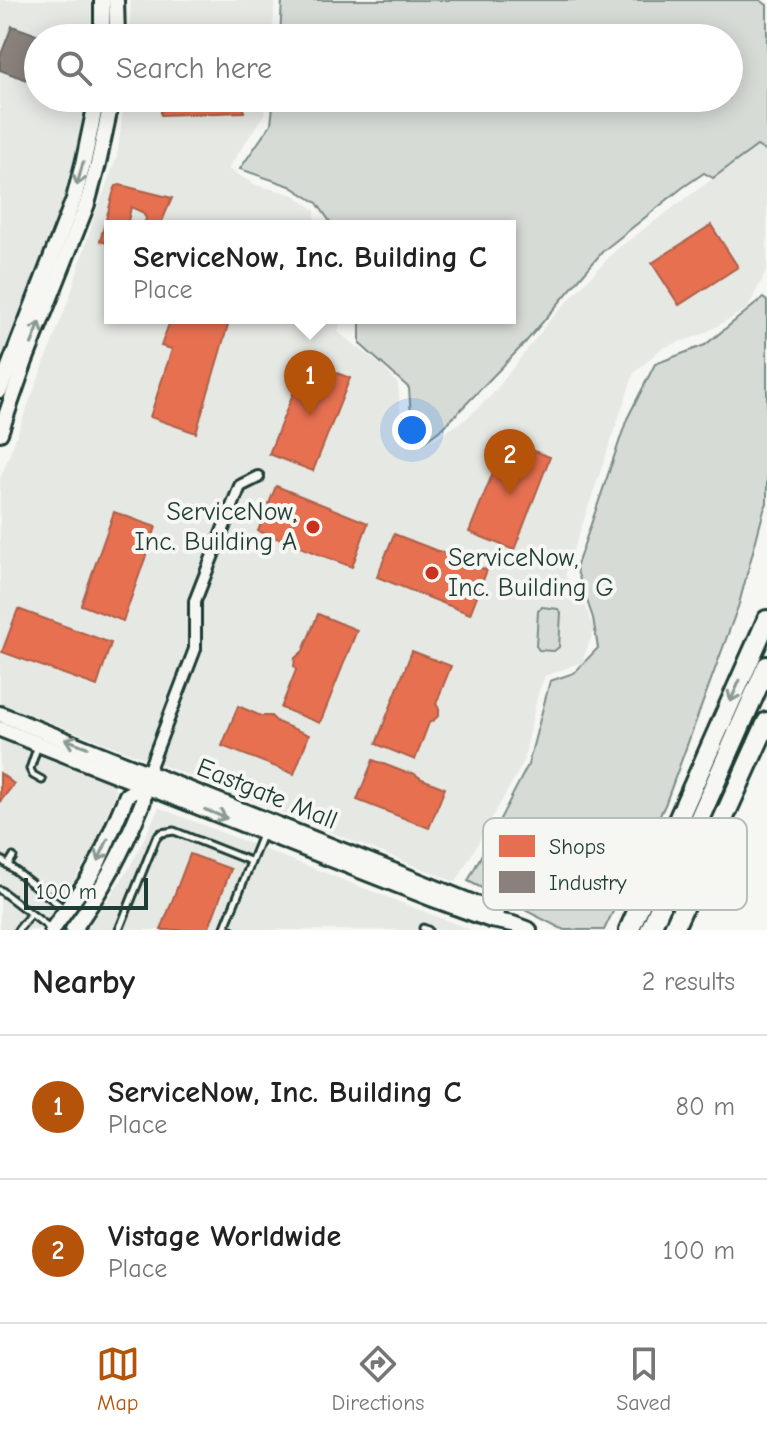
<!DOCTYPE html>
<html lang="en">
<head>
<meta charset="utf-8">
<style>
	body { margin:0; font-family:"Comic Neue",sans-serif; background:#f6f6f6; color:#222 }
	.scale { position:absolute; left:24px; bottom:20px; width:124px; box-sizing:border-box; padding-left:8px; border:4px solid #1f3d34; border-top:0; font-size:22px; line-height:28px; white-space:nowrap; color:#1f3d34; -webkit-text-stroke:6px #f6f6f2; paint-order:stroke }
	.you { position:absolute; left:412px; top:430px; width:28px; height:28px; margin:-20px; border:6px solid #fff; border-radius:50%; background:#1a73e8; box-shadow:0 0 0 12px #1a73e833 }
	.badge { display:grid; place-items:center; width:52px; height:52px; border-radius:50%; background:#b45309; color:#fff; font-size:26px; font-weight:700 }
	.pin { position:absolute; translate:-50% -66px; filter:drop-shadow(0 2px 4px #0008) }
	.pin::after { content:''; position:absolute; top:42px; width:28px; height:24px; background:inherit; clip-path:polygon(0 0,100% 0,50% 100%) }
	.popup { position:absolute; left:104px; top:220px; width:412px; height:104px; box-sizing:border-box; display:grid; place-content:center; border-radius:0px; background:#fff; filter:drop-shadow(0 2px 6px #0005); font-size:26px; white-space:nowrap; color:#767676 }
	.popup b { font-size:30px; color:#222 }
	.popup::after { content:''; position:absolute; left:50%; top:100%; margin-left:-16px; border:16px solid transparent; border-top-color:#fff }
	.list { margin:0; padding:0; list-style:none }
	h2 { display:flex; justify-content:space-between; align-items:center; height:104px; margin:0; padding:0 32px; font-size:34px }
	h2 small { font-size:26px; font-weight:400; color:#767676 }
	.list li { display:grid; grid-template-columns:52px 1fr auto; gap:24px; align-items:center; box-sizing:border-box; height:144px; padding:0 32px; border-top:2px solid #e0e0e0 }
	.list b { display:block; font-size:30px; white-space:nowrap }
	.list p { margin:0; font-size:26px; white-space:nowrap; color:#767676 }
	.list em { font-size:26px; font-style:normal; color:#767676 }
	.icon { flex:none; width:44px; height:44px; fill:none; stroke:currentColor; stroke-width:2; stroke-linecap:round; stroke-linejoin:round }
	.map { position:relative; flex:none; width:767px; height:930px; overflow:hidden }
	.search { position:absolute; background:#fff; box-shadow:0 4px 20px #0003; left:24px; right:24px; top:24px; height:88px; display:flex; align-items:center; gap:20px; box-sizing:border-box; padding:0 28px; border-radius:44px; color:#767676; font-size:30px }
	.sheet { height:392px; background:#fff }
	nav { display:flex; justify-content:space-around; align-items:center; box-sizing:border-box; height:112px; border-top:2px solid #e0e0e0; background:#fff; font-size:22px; color:#767676 }
	nav a { display:grid; justify-items:center; gap:4px }
	nav .on { color:#b45309 }
	.map>svg:first-child { display:block }
	.built { fill:#e6e8e4 }
	.green { fill:#d6dbd6; stroke:#7a8c85; stroke-width:2 }
	.shops { fill:#e76f51; stroke:#ab6048; stroke-width:2 }
	.industry { fill:#8a817c; stroke:#6a6d66; stroke-width:2 }
	.lines { fill:none; stroke-linecap:round; stroke-linejoin:round }
	.lane-casing { stroke:#1f3d34; stroke-width:11 }
	.street-casing { stroke:#1f3d34; stroke-width:16 }
	.secondary-casing { stroke:#1f3d34; stroke-width:20 }
	.highway-casing { stroke:#1f3d34; stroke-width:24 }
	.lane { stroke:#f6f6f2; stroke-width:5 }
	.street { stroke:#f6f6f2; stroke-width:10 }
	.secondary { stroke:#f6f6f2; stroke-width:14 }
	.highway { stroke:#f6f6f2; stroke-width:18 }
	.oneway { stroke:#8a9a93 }
	.poi-dot { fill:#c8321e; stroke:#f6f6f2; stroke-width:3 }
	.labels { text-anchor:middle; dominant-baseline:central; stroke-width:8; stroke-linejoin:round; paint-order:stroke }
	.poi-label { font-size:26px; fill:#1f3d34; stroke:#f6f6f2; text-anchor:end }
	.street-label { font-size:26px; fill:#1f3d34; stroke:#f6f6f2 }
	.key { fill:#f6f6f2; stroke:#b6beb9; stroke-width:2 }
	.key-label { font-size:22px; fill:#1f3d34 }
</style>
</head>
<body>
<div class="map">
<svg width="767" height="930" viewBox="0 0 767 930">
	<rect width="100%" height="100%" fill="#f6f6f2"/>
	<filter id="ink" filterUnits="userSpaceOnUse"><feTurbulence type="fractalNoise" baseFrequency=".0125" numOctaves="2"/><feDisplacementMap in="SourceGraphic" scale="16" xChannelSelector="R" yChannelSelector="G"/><feConvolveMatrix kernelMatrix="1 2 1 2 8 2 1 2 1" color-interpolation-filters="sRGB"/></filter>
	<g filter="url(#ink)">
		<!-- built -->
		<g class="built">
			<polygon points="0,0 91,0 92,38 38,38 38,98 90,98 70,198 0,380"/>
			<polygon points="131,0 275,0 272,38 129,38"/>
			<polygon points="125,98 266,98 264,114 228,169 256,185 294,195 315,210 314,226 110,226 110,318 341,318 338,332 382,366 398,384 402,439 416,446 438,437 466,419 492,395 550,320 617,249 757,146 767,152 767,270 747,309 703,334 662,348 634,373 565,575 581,594 594,629 582,662 545,676 538,693 523,763 456,882 165,766 0,703 0,479 70,296 94,218 117,156"/>
			<polygon points="0,740 114,784 115,794 91,853 55,910 39,930 0,930"/>
			<polygon points="159,808 471,930 86,930 129,869"/>
		</g>
		<!-- green -->
		<g class="green">
			<polygon points="282,0 760,0 767,5 767,152 757,146 713,178 704,173 682,188 603,251 524,344 444,427 423,443 412,430 409,388 360,344 360,321 355,318 510,318 510,226 333,226 317,203 290,186 240,169 271,124 274,98 729,98 729,38 280,38"/>
			<polygon points="763,298 767,301 767,503 764,510 739,604 665,805 604,930 564,930 468,881 528,765 550,681 574,673 598,648 593,618 576,568 627,419 655,364 705,345"/>
			<polygon points="542,607 558,609 561,613 559,647 554,651 539,650 536,646 538,611"/>
		</g>
		<!-- shops -->
		<g class="shops">
			<polygon points="161,98 244,98 244,112 161,115"/>
			<polygon points="120,185 172,198 160,226 144,226 146,218 142,212 131,207 127,226 110,226 110,244 100,241 114,190 116,186"/>
			<polygon points="711,225 738,267 679,305 652,263"/>
			<polygon points="171,318 230,318 196,433 150,417 172,349 161,346"/>
			<polygon points="306,361 350,378 313,471 269,454"/>
			<polygon points="506,440 550,457 514,550 469,532"/>
			<polygon points="276,486 368,523 352,567 258,531"/>
			<polygon points="114,512 156,527 123,621 81,605"/>
			<polygon points="394,534 487,570 470,614 377,577"/>
			<polygon points="18,609 111,643 97,686 2,652"/>
			<polygon points="318,614 357,630 320,723 281,708 296,670 294,666 295,658 303,651"/>
			<polygon points="412,651 451,666 436,704 439,708 439,715 434,720 429,723 415,760 376,744"/>
			<polygon points="238,706 261,716 271,716 277,722 309,735 294,774 222,746"/>
			<polygon points="373,760 404,772 413,773 422,779 445,788 429,828 357,800"/>
			<polygon points="0,773 14,784 0,802"/>
			<polygon points="190,854 231,869 208,930 161,930"/>
		</g>
		<!-- industry -->
		<polygon class="industry" points="12,26 46,38 38,38 38,84 0,70 0,57"/>
		<g class="lines">
			<!-- lane casing -->
			<g class="lane-casing">
				<g id="lane">
					<polyline points="38,745 30,769 33,775 42,780"/>
					<polyline points="0,859 66,910"/>
					<polyline points="8,865 13,857"/>
					<polyline points="0,890 51,929"/>
					<polyline points="423,928 428,930"/>
					<polyline points="18,930 31,914"/>
					<polyline points="119,930 156,838 161,833 174,831 250,861"/>
					<polyline points="231,930 225,927 262,835"/>
				</g>
			</g>
			<!-- street casing -->
			<g class="street-casing">
				<polyline id="street" points="148,772 195,649 195,601 240,486 258,477"/>
			</g>
			<!-- secondary casing -->
			<g class="secondary-casing">
				<g id="secondary">
					<polyline points="102,0 102,38"/>
					<polyline points="116,0 117,38"/>
					<polyline points="0,390 74,199 84,160 97,98"/>
					<polyline points="0,433 25,361 87,204 98,164 112,98"/>
					<polyline points="0,714 496,912"/>
					<polyline points="0,729 433,899 491,920 513,924 529,930"/>
					<polyline points="52,930 89,878 99,860 127,795 143,786"/>
					<path d="M73,930C103,889 123,851 142,804C145,796 142,788 145,780"/>
				</g>
			</g>
			<!-- highway casing -->
			<g class="highway-casing">
				<g id="highway">
					<polyline points="629,930 767,620"/>
					<polyline points="650,930 767,666"/>
					<polyline points="673,930 767,722"/>
				</g>
			</g>
			<!-- lane -->
			<use href="#lane" class="lane"/>
			<!-- street -->
			<use href="#street" class="street"/>
			<!-- secondary -->
			<use href="#secondary" class="secondary"/>
			<!-- highway -->
			<use href="#highway" class="highway"/>
		</g>
		<!-- one-way arrows -->
		<defs><path id="oneway-shaft" d="M-6 0H5M1.5-3L5.5 0L1.5 3" fill="none" stroke-width="1.6" stroke-linecap="round" stroke-linejoin="round" transform="scale(2)"/></defs>
		<g class="oneway">
			<use href="#oneway-shaft" transform="translate(80 174) rotate(105)"/>
			<use href="#oneway-shaft" transform="translate(36 333) rotate(-68)"/>
			<use href="#oneway-shaft" transform="translate(735 691) rotate(114)"/>
			<use href="#oneway-shaft" transform="translate(76 743) rotate(-159)"/>
			<use href="#oneway-shaft" transform="translate(216 814) rotate(22)"/>
			<use href="#oneway-shaft" transform="translate(103 850) rotate(114)"/>
		</g>
	</g>
	<!-- markers -->
	<g class="poi-dot">
		<circle cx="313" cy="527" r="8"/>
		<circle cx="432" cy="573" r="8"/>
	</g>
	<g class="labels">
		<!-- poi labels -->
		<g class="poi-label">
			<text x="297" y="512">ServiceNow,<tspan x="297" dy="30">Inc. Building A</tspan></text>
			<text x="448" y="558" text-anchor="start">ServiceNow,<tspan x="448" dy="30">Inc. Building G</tspan></text>
		</g>
		<!-- street labels -->
		<g class="street-label">
			<text transform="translate(267 794) rotate(22)">Eastgate Mall</text>
		</g>
	</g>
	<!-- legend -->
	<rect x="483" y="818" width="264" height="92" rx="12" class="key"/>
	<rect x="499" y="835" width="36" height="22" fill="#e76f51"/>
	<rect x="499" y="871" width="36" height="22" fill="#8a817c"/>
	<g class="key-label">
		<text x="549" y="854">Shops</text>
		<text x="549" y="890">Industry</text>
	</g>
</svg>
<div class="scale">100 m</div>
<div class="you"></div>
<div class="pin badge" style="left:310px;top:416px">1</div>
<div class="popup"><b>ServiceNow, Inc. Building C</b>Place</div>
<div class="pin badge" style="left:510px;top:495px">2</div>
<div class="search"><svg class="icon" aria-label="search" viewBox="0 0 24 24"><circle cx="10" cy="10" r="6"/><path d="M15 15l6 6"/></svg>Search here</div>
</div>
<section class="sheet">
<h2>Nearby<small>2 results</small></h2>
<ul class="list">
<li><span class="badge">1</span><div><b>ServiceNow, Inc. Building C</b><p>Place</p></div><em>80 m</em></li>
<li><span class="badge">2</span><div><b>Vistage Worldwide</b><p>Place</p></div><em>100 m</em></li>
</ul>
</section>
<nav>
<a class="on"><svg class="icon" aria-label="map" viewBox="0 0 24 24"><path d="M3 6l6-2 6 2 6-2v14l-6 2-6-2-6 2zM9 4v14M15 6v14"/></svg>Map</a>
<a><svg class="icon" aria-label="directions" viewBox="0 0 24 24"><path d="M12 3l9 9-9 9-9-9zM9 14v-3h6M13 9l2 2-2 2"/></svg>Directions</a>
<a><svg class="icon" aria-label="saved" viewBox="0 0 24 24"><path d="M7 4h10v16l-5-4-5 4z"/></svg>Saved</a>
</nav>
</body>
</html>
